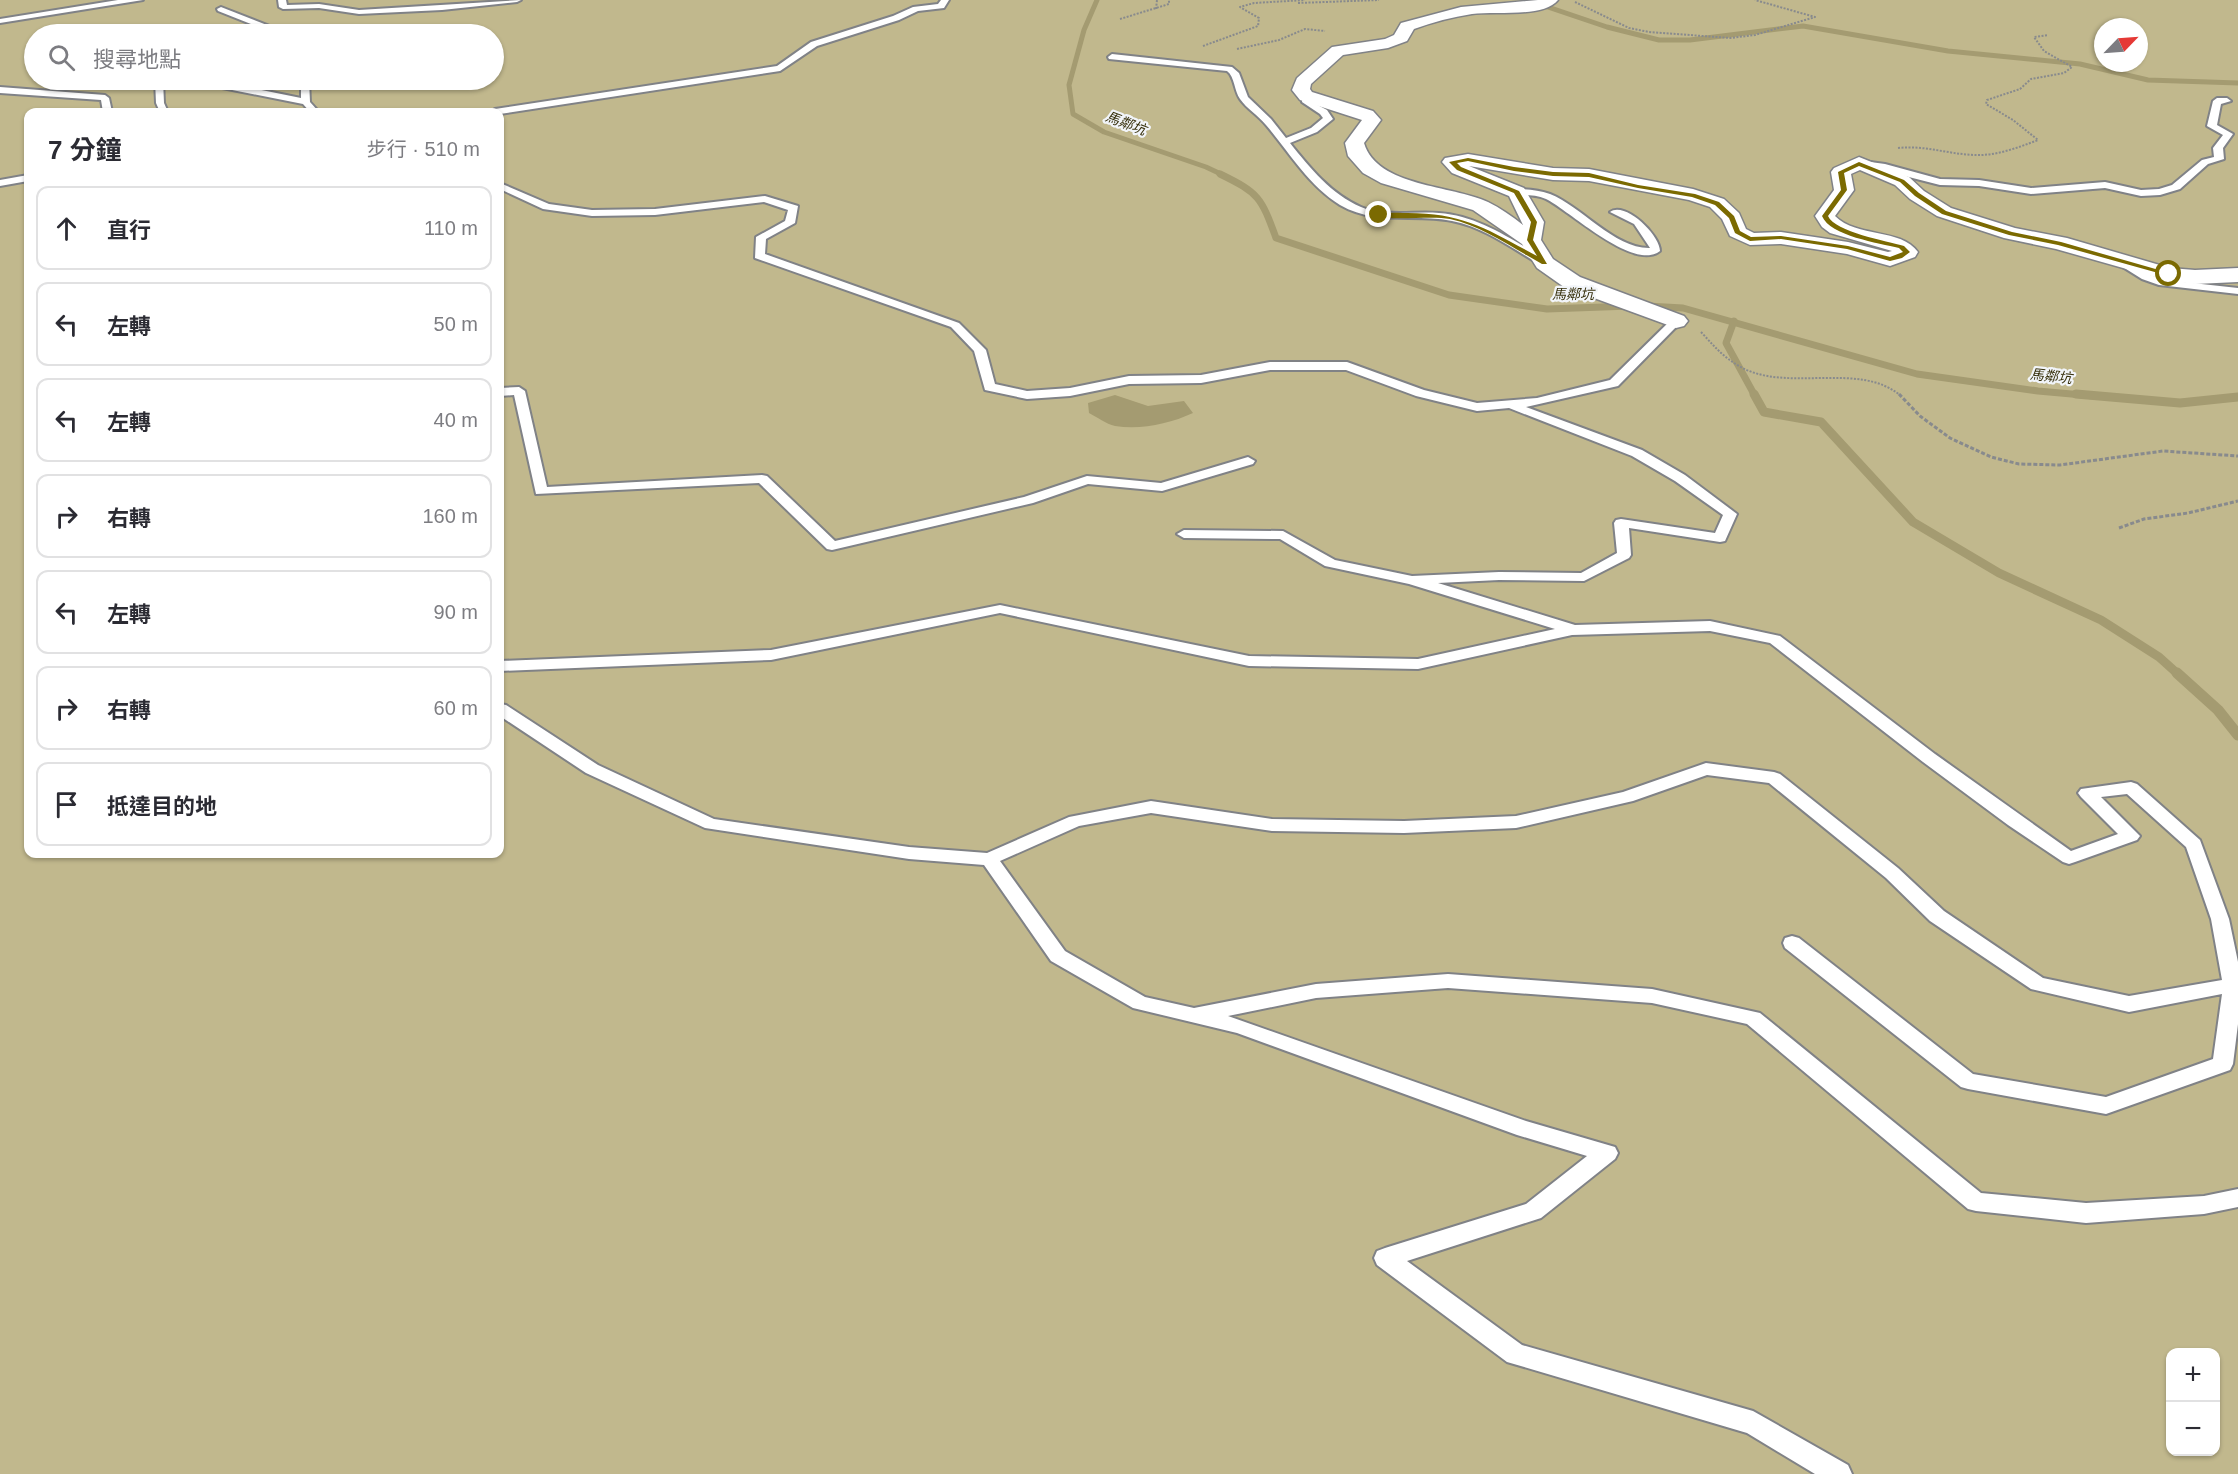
<!DOCTYPE html>
<html lang="zh-TW">
<head>
<meta charset="utf-8">
<style>
	body { margin:0; font-family:Helvetica,"Noto Sans TC",sans-serif; background:#f7f7f7; color:#2b2b33 }
	.controls { position:absolute; right:18px; bottom:18px; display:grid; overflow:hidden; border-radius:12px; box-shadow:0 2px 4px #0004 }
	.controls button { width:54px; height:54px; display:grid; place-items:center; padding:0; border:0; border-bottom:2px solid #e1e1e2; background:#fff; color:#2b2b33; font:30px sans-serif }
	.compass { position:absolute; left:2094px; top:18px; width:54px; height:54px; border-radius:50%; background:#fff; box-shadow:0 2px 4px #0004; rotate:65deg }
	.stop { position:absolute; width:18px; height:18px; margin:-14px; border:4px solid #7b6a01; border-radius:50%; background:#fff }
	.stop.end { background:#7b6a01; border-color:#fff; box-shadow:0 2px 6px #0008 }
	.list { margin:0; padding:0; list-style:none }
	h2 { display:flex; justify-content:space-between; align-items:center; height:78px; margin:0; padding:0 24px; font-size:26px }
	h2 small { font-size:20px; font-weight:400; color:#7c7c81 }
	.list li { display:grid; grid-template-columns:39px 1fr auto; gap:18px; align-items:center; box-sizing:border-box; height:84px; margin:0 12px 12px; padding:0 12px; border:2px solid #e1e1e2; border-radius:12px }
	.list b { display:block; font-size:22px; white-space:nowrap }
	.list em { font-size:20px; font-style:normal; color:#7c7c81 }
	.icon { flex:none; width:33px; height:33px; fill:none; stroke:currentColor; stroke-width:2; stroke-linecap:round; stroke-linejoin:round }
	.map { position:relative; flex:none; width:2238px; height:1474px; overflow:hidden }
	.search { position:absolute; background:#fff; box-shadow:0 2px 4px #0004; left:24px; top:24px; width:480px; height:66px; display:flex; align-items:center; gap:15px; box-sizing:border-box; padding:0 21px; border-radius:33px; color:#7c7c81; font-size:22px }
	.panel { position:absolute; background:#fff; box-shadow:0 2px 4px #0004; left:24px; top:108px; width:480px; height:750px; border-radius:12px }
	.map>svg:first-child { display:block }
	.forest { fill:#c1b88d; fill-rule:evenodd }
	.water { fill:#a49b71 }
	.lines { fill:none; stroke-linecap:round; stroke-linejoin:round }
	.stream-far3 { stroke:#a49b71; stroke-width:5 }
	.stream-far2 { stroke:#a49b71; stroke-width:7 }
	.stream-far1 { stroke:#a49b71; stroke-width:9 }
	.stream { stroke:#a49b71; stroke-width:11 }
	.lane-casing { stroke:#808286; stroke-width:4 }
	.street-casing { stroke:#808286; stroke-width:3 }
	.path-far1 { stroke:#888a8d; stroke-width:2; stroke-dasharray:2 1.5; stroke-linecap:butt }
	.path { stroke:#888a8d; stroke-width:3; stroke-dasharray:4 2; stroke-linecap:butt }
	.lane { fill:#fff; fill-rule:evenodd }
	.street { fill:#fff; fill-rule:evenodd }
	.route { fill:#7b6a01 }
	.labels { text-anchor:middle; dominant-baseline:central; stroke-width:4.5; stroke-linejoin:round; paint-order:stroke }
	.far-water-label { font-size:14px; font-style:italic; fill:#37300c; stroke:#f2f5f9 }
</style>
</head>
<body>
<div class="map">
<svg width="2238" height="1474" viewBox="0 0 2238 1474">
	<rect width="100%" height="100%" fill="#e5e8ec"/>
	<!-- forest -->
	<path class="forest" d="M0,0H2238V1474H0ZM2103,27H2139V63H2103ZM34,34H494V80H34ZM28,112H500V854H28ZM2170,1352H2216V1452H2170Z"/>
	<!-- water -->
	<path class="water" d="M1115,395L1148,406L1184,401L1193,413C1169,424 1141,430 1115,426C1106,424 1097,417 1089,413L1088,403Z"/>
	<g class="lines">
		<!-- stream-far3 -->
		<g class="stream-far3">
			<polyline points="1097,0 1084,30 1069,85 1073,114 1104,132 1206,167 1223,175"/>
			<polyline points="1527,0 1607,27 1659,40 1690,40 1803,26 1948,51 2080,64 2148,80 2238,83"/>
		</g>
		<!-- stream-far2 -->
		<g class="stream-far2">
			<path d="M1220,174C1259,193 1261,197 1276,238L1449,295L1547,309L1631,306"/>
			<polyline points="1647,306 1683,308 1917,374 2038,391 2094,396"/>
			<polyline points="1734,321 1726,343 1755,396"/>
		</g>
		<!-- stream-far1 -->
		<g class="stream-far1">
			<polyline points="1754,394 1764,412 1821,422 1913,522 1999,573 2101,620 2159,657 2179,675"/>
			<polyline points="2076,394 2180,403 2238,397"/>
		</g>
		<!-- stream -->
		<polyline class="stream" points="2177,673 2218,710 2238,735"/>
		<!-- lane casing -->
		<g class="lane-casing">
			<g id="lane">
				<polygon points="118,0 143,0 0,23 0,19"/>
				<polygon points="278,0 286,0 287,5 319,4 359,10 521,0 517,2 442,10 359,14 319,8 283,9 279,7"/>
				<polygon points="941,0 949,0 944,8 918,11 899,20 817,46 780,71 500,114 490,112 495,109 777,66 811,42 893,16 913,7 938,4"/>
				<polygon points="221,7 285,32 286,34 276,34 218,11 217,9"/>
				<path d="M1112,54L1232,67L1239,73L1248,97L1271,119L1286,138L1311,128L1323,118L1320,114L1302,102L1303,94H1309L1310,101L1327,110L1333,119L1317,132L1290,143C1310,168 1331,194 1361,207C1385,217 1413,211 1439,213C1471,215 1500,232 1527,248C1535,253 1544,257 1550,263L1549,265H1541C1513,249 1484,227 1452,221C1414,213 1376,226 1340,205C1308,185 1289,152 1266,125C1258,115 1247,109 1240,99C1234,91 1235,77 1227,71L1109,59L1108,57Z"/>
				<polygon points="155,80 163,80 164,103 168,112 160,112 156,103"/>
				<polygon points="205,80 213,80 301,98 301,80 309,80 310,102 319,112 310,112 303,104 207,85"/>
				<polygon points="0,87 105,95 109,98 112,112 103,112 101,100 0,93"/>
				<polygon points="2217,98 2227,98 2231,101 2221,104 2217,125 2233,134 2223,148 2224,159 2208,164 2180,189 2160,195 2141,196 2105,188 2031,194 1979,186 1940,185 1858,164 1863,161 1885,164 1940,179 1979,180 2031,188 2105,182 2141,190 2159,189 2172,185 2202,160 2214,157 2213,148 2223,135 2207,126 2213,101"/>
				<polygon points="28,175 28,181 0,186 0,180"/>
				<polygon points="500,183 549,204 592,210 655,209 765,196 798,206 795,223 766,239 765,254 959,323 986,350 995,384 1027,391 1070,388 1129,376 1201,375 1270,362 1347,362 1424,390 1477,403 1537,398 1610,380 1672,319 1680,319 1680,323 1618,386 1526,407 1642,450 1685,475 1737,514 1725,541 1720,542 1629,528 1631,555 1629,558 1584,581 1499,580 1438,583 1575,625 1710,621 1780,636 1935,754 2071,851 2118,834 2081,797 2078,793 2081,789 2131,782 2137,784 2200,840 2229,919 2238,962 2238,1024 2233,1064 2230,1070 2106,1114 1968,1089 1961,1087 1785,948 1783,943 1785,938 1792,936 1799,938 1973,1074 2106,1097 2213,1059 2222,994 2129,1012 2031,989 1930,921 1886,878 1769,783 1707,775 1633,801 1516,828 1404,833 1272,831 1151,813 1079,826 1000,861 1065,951 1145,997 1194,1008 1316,984 1448,974 1652,989 1760,1013 1981,1193 2086,1203 2204,1196 2238,1189 2238,1207 2204,1214 2086,1223 1976,1211 1968,1209 1747,1024 1652,1003 1448,988 1316,998 1228,1016 1526,1121 1615,1147 1618,1153 1615,1159 1541,1218 1407,1261 1522,1345 1753,1411 1848,1465 1852,1474 1815,1474 1747,1433 1507,1362 1377,1265 1374,1258 1377,1251 1385,1248 1526,1204 1587,1156 1517,1135 1237,1033 1133,1008 1051,961 984,865 909,859 705,828 586,773 500,716 500,704 506,705 598,765 714,819 909,847 987,853 1069,817 1151,801 1272,819 1404,821 1516,816 1623,792 1706,763 1774,772 1780,774 1898,868 1944,911 2043,978 2129,996 2222,980 2211,919 2186,847 2127,794 2101,797 2140,836 2137,840 2075,862 2069,864 2063,862 2008,825 1923,762 1770,643 1710,631 1572,635 1418,669 1249,666 1000,613 771,660 500,671 500,661 771,650 1000,605 1249,656 1418,659 1555,629 1409,584 1325,566 1280,539 1184,538 1177,534 1184,530 1283,531 1335,560 1412,576 1499,572 1581,573 1617,553 1614,523 1616,520 1621,519 1715,533 1723,515 1675,481 1632,456 1509,408 1477,411 1416,396 1346,370 1270,370 1201,383 1129,384 1070,396 1027,399 985,390 974,351 951,327 755,258 756,237 785,221 788,210 764,202 655,215 592,216 543,209 500,189"/>
				<path d="M1517,189C1528,189 1539,190 1550,194C1581,206 1615,249 1650,248L1634,224L1610,212C1625,201 1660,235 1660,251C1634,272 1570,211 1546,199C1535,194 1524,196 1513,194V190Z"/>
				<polygon points="2122,259 2150,275 2165,280 2238,288 2238,294 2159,285 2142,279 2118,264 2118,260"/>
				<polygon points="519,387 525,391 547,487 762,475 767,476 835,541 1024,497 1087,476 1161,483 1248,457 1255,461 1253,464 1162,491 1088,484 1033,503 832,550 827,549 759,483 536,494 514,395 500,396 500,388"/>
			</g>
		</g>
		<!-- street casing -->
		<g class="street-casing">
			<path id="street" d="M1538,0H1558C1544,18 1494,11 1472,14C1452,17 1433,22 1414,29L1407,41L1388,48L1343,55L1311,84L1310,89L1312,92L1373,111L1381,120L1364,143C1377,187 1452,185 1488,202C1500,208 1512,216 1523,225L1509,196L1452,173L1442,162L1445,158L1468,154L1553,168L1589,169L1693,189L1724,199L1739,213L1746,229L1754,233L1781,232L1848,242L1888,252L1892,251L1830,233L1822,227L1815,216L1834,190L1831,172L1834,168L1859,157L1909,177L1924,191L1951,208L2015,228L2067,238L2170,268L2195,270L2238,268V282L2195,284L2169,281L2056,249L2004,238L1937,216L1910,199L1895,185L1860,170L1851,174L1854,190L1835,216C1857,238 1901,228 1918,252L1915,257L1890,266L1847,254L1781,244L1750,245L1730,236L1722,219L1710,207L1689,200L1589,181L1553,180L1469,166L1524,188L1544,222L1541,240L1553,259L1580,277L1684,316L1688,321L1684,326L1676,328L1564,287L1537,268L1522,244L1473,210L1381,183L1363,173L1348,156L1345,143L1362,120L1300,100L1292,90L1297,78L1332,47L1385,39L1394,35L1401,23L1461,7Z"/>
		</g>
		<!-- path-far1 -->
		<g class="path-far1">
			<polyline points="1575,2 1629,28 1649,32 1730,38 1755,35 1815,17 1755,0"/>
			<polyline points="1298,3 1379,0"/>
			<polyline points="1156,9 1157,0"/>
			<polyline points="1120,19 1169,4 1169,0"/>
			<polyline points="1203,46 1258,26 1259,18 1240,7 1254,3 1305,0"/>
			<polyline points="1237,49 1279,40 1305,29 1325,31"/>
			<path d="M1898,148C1924,145 1948,154 1974,155C1996,156 2017,148 2038,140L2013,120L1986,104L1987,100L2020,89L2031,79L2064,73L2072,67L2044,51L2034,37L2048,35"/>
			<path d="M1701,332C1713,345 1723,357 1739,366C1786,394 1859,360 1901,396"/>
		</g>
		<!-- path -->
		<g class="path">
			<polyline points="1899,394 1920,416 1950,438 1991,457 2019,464 2060,465 2163,451 2238,456"/>
			<polyline points="2119,528 2144,519 2188,513 2238,501"/>
		</g>
		<!-- lane -->
		<use href="#lane" class="lane"/>
		<!-- street -->
		<use href="#street" class="street"/>
	</g>
	<!-- route -->
	<path class="route" d="M1468,158L1514,167L1553,172L1589,173L1638,185L1695,194L1719,202L1734,216L1740,231L1751,237L1781,236L1848,246L1890,257L1903,252L1899,248C1879,243 1830,236 1822,216L1841,190L1838,172L1859,162L1904,180L1919,193L1946,211L2012,232L2061,242L2173,274L2169,276L2058,245L2009,235L1942,214L1915,196L1900,182L1859,166L1844,173L1847,190L1828,216C1835,232 1887,241 1904,246L1910,252L1902,258L1890,261L1847,249L1781,239L1750,241L1735,233L1729,218L1715,205L1692,197L1638,188L1589,177L1553,176L1514,171L1468,161L1457,163L1461,167L1519,191L1537,222L1533,240L1547,264H1542C1513,248 1482,226 1450,219C1430,215 1390,222 1376,215C1384,212 1395,213 1403,213C1462,212 1487,229 1537,256L1527,240L1531,222L1514,193L1457,170L1449,162Z"/>
	<g class="labels">
		<!-- far-water labels -->
		<g class="far-water-label">
			<text transform="translate(1126 123) rotate(21)">馬鄰坑</text>
			<text x="1573" y="294">馬鄰坑</text>
			<text transform="translate(2051 376) rotate(6)">馬鄰坑</text>
		</g>
	</g>
</svg>
<div class="controls">
<button>+</button>
<button>−</button>
</div>
<svg class="compass" viewBox="-18 -18 36 36"><path d="M0-13l5 13h-10z" fill="#e53935"/><path d="M0 13l5-13h-10z" fill="#7c7c81"/></svg>
<div class="stop" style="left:2169px;top:274px"></div>
<div class="stop end" style="left:1379px;top:215px"></div>
<div class="search"><svg class="icon" aria-label="search" viewBox="0 0 24 24"><circle cx="10" cy="10" r="6"/><path d="M15 15l6 6"/></svg>搜尋地點</div>
<section class="panel">
<h2>7 分鐘<small>步行 · 510 m</small></h2>
<ul class="list">
<li><svg class="icon" aria-label="ahead" viewBox="0 0 24 24"><path d="M12 20V5M6 11l6-6 6 6"/></svg><div><b>直行</b></div><em>110 m</em></li>
<li><svg class="icon" aria-label="left" viewBox="0 0 24 24"><path d="M17 20v-9H6M10 6l-5 5 5 5"/></svg><div><b>左轉</b></div><em>50 m</em></li>
<li><svg class="icon" aria-label="left" viewBox="0 0 24 24"><path d="M17 20v-9H6M10 6l-5 5 5 5"/></svg><div><b>左轉</b></div><em>40 m</em></li>
<li><svg class="icon" aria-label="right" viewBox="0 0 24 24"><path d="M7 20v-9h11M14 6l5 5-5 5"/></svg><div><b>右轉</b></div><em>160 m</em></li>
<li><svg class="icon" aria-label="left" viewBox="0 0 24 24"><path d="M17 20v-9H6M10 6l-5 5 5 5"/></svg><div><b>左轉</b></div><em>90 m</em></li>
<li><svg class="icon" aria-label="right" viewBox="0 0 24 24"><path d="M7 20v-9h11M14 6l5 5-5 5"/></svg><div><b>右轉</b></div><em>60 m</em></li>
<li><svg class="icon" aria-label="arrive" viewBox="0 0 24 24"><path d="M6 21V4h12l-3 4 3 4H6"/></svg><div><b>抵達目的地</b></div></li>
</ul>
</section>
</div>
</body>
</html>
